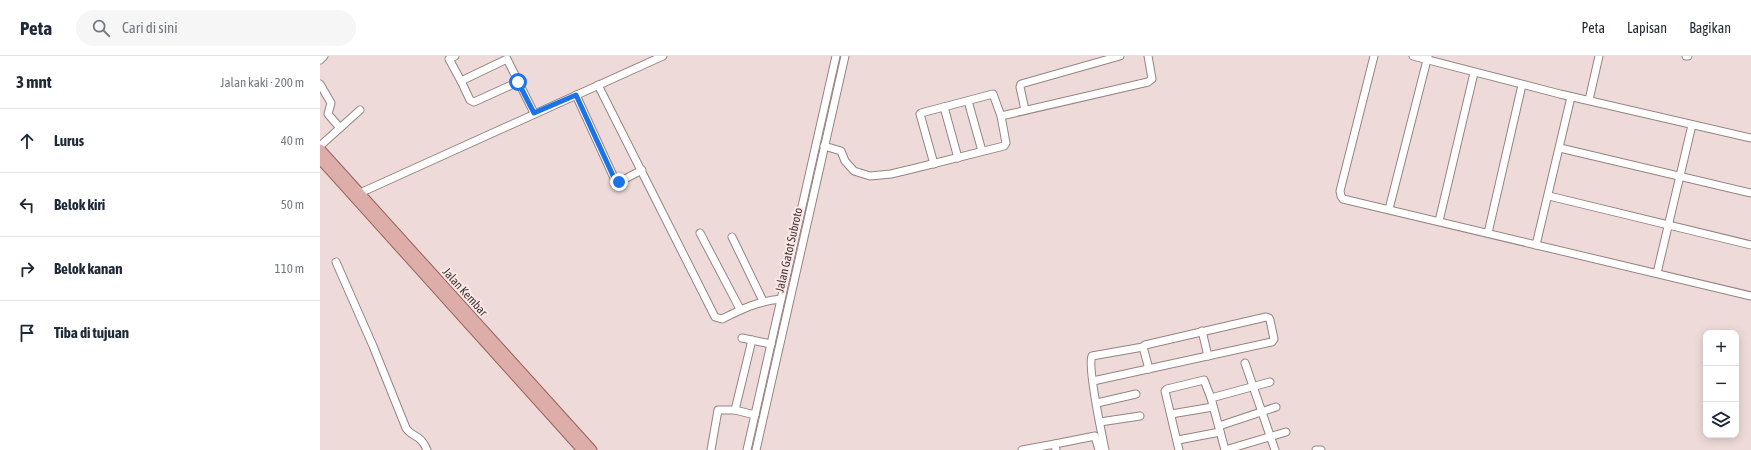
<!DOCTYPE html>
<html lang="id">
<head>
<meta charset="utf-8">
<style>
	body { margin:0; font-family:"Asap Condensed",sans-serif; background:#f6f6f7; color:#1f2937 }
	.controls { position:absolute; right:12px; bottom:12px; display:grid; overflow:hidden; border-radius:8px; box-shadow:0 2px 10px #0003 }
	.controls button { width:36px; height:36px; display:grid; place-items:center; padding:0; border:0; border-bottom:1px solid #e0e1e3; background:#fff; color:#1f2937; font:20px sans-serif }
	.stop { position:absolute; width:12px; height:12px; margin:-9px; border:3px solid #1a73e8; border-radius:50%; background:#fff }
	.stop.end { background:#1a73e8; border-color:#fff; box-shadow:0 1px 4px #0008 }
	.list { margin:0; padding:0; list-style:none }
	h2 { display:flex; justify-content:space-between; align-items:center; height:52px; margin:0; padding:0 16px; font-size:17px }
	h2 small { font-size:13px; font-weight:400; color:#747a83 }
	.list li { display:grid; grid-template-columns:26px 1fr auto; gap:12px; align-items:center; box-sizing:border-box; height:64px; padding:0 16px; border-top:1px solid #e0e1e3 }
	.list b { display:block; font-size:15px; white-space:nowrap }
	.list em { font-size:13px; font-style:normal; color:#747a83 }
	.icon { flex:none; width:22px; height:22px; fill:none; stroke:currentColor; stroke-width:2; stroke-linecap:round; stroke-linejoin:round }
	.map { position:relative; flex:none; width:1431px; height:394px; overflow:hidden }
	header { display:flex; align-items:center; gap:24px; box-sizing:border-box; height:56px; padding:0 20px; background:#fff; border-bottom:1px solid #e0e1e3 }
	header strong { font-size:19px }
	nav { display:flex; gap:22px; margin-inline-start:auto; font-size:14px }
	.search { width:280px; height:36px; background:#f6f6f7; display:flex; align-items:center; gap:10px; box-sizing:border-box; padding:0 14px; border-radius:22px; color:#747a83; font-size:15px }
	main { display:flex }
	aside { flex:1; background:#fff }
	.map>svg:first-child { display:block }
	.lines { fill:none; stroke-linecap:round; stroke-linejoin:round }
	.minor-casing { stroke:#958482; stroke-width:9 }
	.major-casing { stroke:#98615c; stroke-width:11 }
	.minor { stroke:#fff; stroke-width:7 }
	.major { stroke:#ddada9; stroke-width:9 }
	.route { stroke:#1a73e8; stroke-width:5 }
	.labels { text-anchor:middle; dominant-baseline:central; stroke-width:4; stroke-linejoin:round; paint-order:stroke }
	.street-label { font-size:12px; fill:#403838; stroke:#fbe8e6 }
</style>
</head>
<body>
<header>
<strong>Peta</strong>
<div class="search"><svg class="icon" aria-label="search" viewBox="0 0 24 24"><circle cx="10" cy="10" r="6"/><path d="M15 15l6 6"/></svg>Cari di sini</div>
<nav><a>Peta</a><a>Lapisan</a><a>Bagikan</a></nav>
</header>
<main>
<aside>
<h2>3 mnt<small>Jalan kaki · 200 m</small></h2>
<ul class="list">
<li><svg class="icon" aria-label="ahead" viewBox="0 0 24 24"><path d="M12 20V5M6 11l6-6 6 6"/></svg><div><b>Lurus</b></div><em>40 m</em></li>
<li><svg class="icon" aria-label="left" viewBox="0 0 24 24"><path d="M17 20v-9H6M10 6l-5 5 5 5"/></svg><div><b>Belok kiri</b></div><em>50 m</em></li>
<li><svg class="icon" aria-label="right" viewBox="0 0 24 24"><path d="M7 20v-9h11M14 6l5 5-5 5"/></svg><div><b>Belok kanan</b></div><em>110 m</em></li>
<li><svg class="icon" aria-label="arrive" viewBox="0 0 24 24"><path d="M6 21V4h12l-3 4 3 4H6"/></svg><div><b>Tiba di tujuan</b></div></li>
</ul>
</aside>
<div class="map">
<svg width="1431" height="394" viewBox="0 0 1431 394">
	<rect width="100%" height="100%" fill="#eedbd9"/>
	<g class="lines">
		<!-- minor casing -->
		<g class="minor-casing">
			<g id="minor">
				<polyline points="135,0 129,3 141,25"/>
				<polyline points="1054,0 1020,135 1021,140 1023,143 1431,240"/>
				<polyline points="1093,0 1240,38 1431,82"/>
				<polyline points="1366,0 1368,0"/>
				<polyline points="0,4 4,0"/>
				<polyline points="198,26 154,46 150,44 141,25 187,3 214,57"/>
				<polyline points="0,28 11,47 8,58 20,72"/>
				<path d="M278,29L395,261L402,263C422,253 438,245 461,243"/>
				<polyline points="256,39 295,124 299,126 322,114"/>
				<polyline points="1269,44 1279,0"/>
				<polyline points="648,45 662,95"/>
				<polyline points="624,51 638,102"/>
				<polyline points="705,54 700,31 701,28 800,0"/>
				<polyline points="0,90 40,54"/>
				<polyline points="504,90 521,95 525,105 534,115 550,120 571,118 596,112 684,90 686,87 681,60 828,26 832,23 828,0"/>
				<polyline points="1240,92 1431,137"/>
				<polyline points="614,108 600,58 601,57 673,38 681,60"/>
				<polyline points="40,137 343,0"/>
				<polyline points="1229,140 1431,189"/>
				<polyline points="1069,153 1108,0"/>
				<polyline points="1119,165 1154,17"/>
				<polyline points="380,177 420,253"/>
				<polyline points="1168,177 1202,29"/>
				<polyline points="412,181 443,245"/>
				<polyline points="1216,189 1251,41"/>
				<path d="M16,206L53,290L86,372C92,382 100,377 107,394"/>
				<polyline points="1337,217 1372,69"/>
				<polyline points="882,275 888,300"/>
				<polyline points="422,282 451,288"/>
				<polyline points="823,291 829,313"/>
				<polyline points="925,307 955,394"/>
				<path d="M773,325L952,286L954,283L950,264L949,262L946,261L825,289L823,291L772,300C767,310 782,379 785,394"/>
				<polyline points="891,342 950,326"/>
				<polyline points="777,347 816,338"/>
				<polyline points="415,354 432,284"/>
				<polyline points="851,358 893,351"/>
				<polyline points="780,366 820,360"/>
				<polyline points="899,370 956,351"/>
				<polyline points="858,384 900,376"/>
				<polyline points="735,388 775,380 779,394"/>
				<polyline points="391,394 398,354 415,354 435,359"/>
				<polyline points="427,394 516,0"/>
				<polyline points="436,394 525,0"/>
				<polyline points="702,394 735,388 736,394"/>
				<polyline points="859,394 845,335 847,333 884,324 891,342 905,394"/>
				<polyline points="905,394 966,376"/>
				<polyline points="996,394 1001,394"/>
			</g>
		</g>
		<!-- major casing -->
		<g class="major-casing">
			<g id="major">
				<polyline points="0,93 272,394"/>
				<polyline points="0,103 262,394"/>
			</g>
		</g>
		<!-- minor -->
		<use href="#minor" class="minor"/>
		<!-- major -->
		<use href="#major" class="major"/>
	</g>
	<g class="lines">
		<!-- route -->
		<polyline class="route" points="198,26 214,57 256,39 295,124 299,126"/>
	</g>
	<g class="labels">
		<!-- street labels -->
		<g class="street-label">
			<text transform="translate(469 194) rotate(-77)">Jalan Gatot Subroto</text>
			<text transform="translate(145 236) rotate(48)">Jalan Kembar</text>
		</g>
	</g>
</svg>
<div class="controls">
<button>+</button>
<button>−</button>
<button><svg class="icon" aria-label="layers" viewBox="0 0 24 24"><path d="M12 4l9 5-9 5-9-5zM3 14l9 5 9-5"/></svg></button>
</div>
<div class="stop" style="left:198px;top:26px"></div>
<div class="stop end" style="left:299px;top:126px"></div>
</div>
</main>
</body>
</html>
